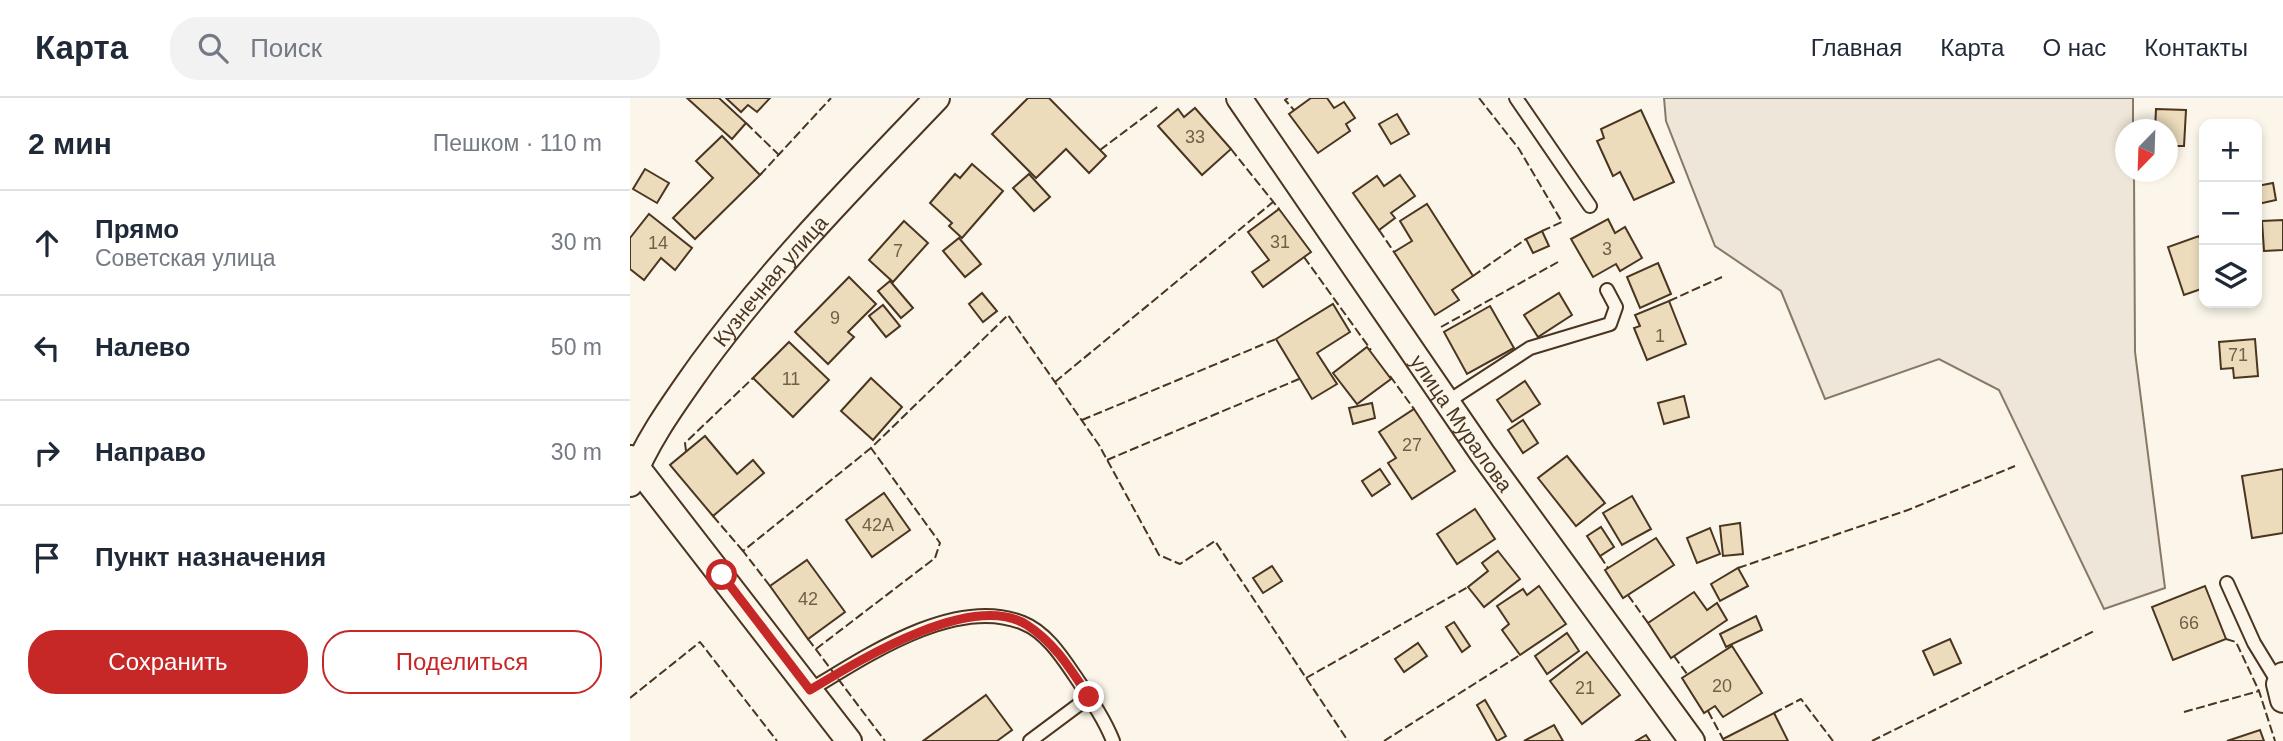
<!DOCTYPE html>
<html lang="ru">
<head>
<meta charset="utf-8">
<style>
	body { margin:0; font-family:Helvetica,sans-serif; background:#f2f2f3; color:#1f2937 }
	.controls { position:absolute; right:21px; top:21px; display:grid; overflow:hidden; border-radius:14px; box-shadow:0 4px 10px #0003 }
	.controls button { width:63px; height:63px; display:grid; place-items:center; padding:0; border:0; border-bottom:2px solid #e0e1e3; background:#fff; color:#1f2937; font:35px sans-serif }
	.compass { position:absolute; left:1485px; top:21px; width:63px; height:63px; border-radius:50%; background:#fff; box-shadow:0 4px 10px #0003; rotate:203deg }
	.stop { position:absolute; width:21px; height:21px; margin:-16px; border:5px solid #c62828; border-radius:50%; background:#fff }
	.stop.end { background:#c62828; border-color:#fff; box-shadow:0 2px 7px #0008 }
	.list { margin:0; padding:0; list-style:none }
	h2 { display:flex; justify-content:space-between; align-items:center; height:91px; margin:0; padding:0 28px; font-size:30px }
	h2 small { font-size:23px; font-weight:400; color:#747a83 }
	.list li { display:grid; grid-template-columns:46px 1fr auto; gap:21px; align-items:center; box-sizing:border-box; height:105px; padding:0 28px; border-top:2px solid #e0e1e3 }
	.list b { display:block; font-size:26px; white-space:nowrap }
	.list p { margin:0; font-size:23px; white-space:nowrap; color:#747a83 }
	.list em { font-size:23px; font-style:normal; color:#747a83 }
	.actions { display:flex; gap:14px; padding:21px 28px }
	.actions a { flex:1; padding:16px 0; border:2px solid #c62828; border-radius:28px; text-align:center; font-size:24px; color:#c62828 }
	.actions .main { background:#c62828; color:#fff }
	.icon { flex:none; width:38px; height:38px; fill:none; stroke:currentColor; stroke-width:2; stroke-linecap:round; stroke-linejoin:round }
	.map { position:relative; flex:none; width:1653px; height:643px; overflow:hidden }
	header { display:flex; align-items:center; gap:42px; box-sizing:border-box; height:98px; padding:0 35px; background:#fff; border-bottom:2px solid #e0e1e3 }
	header strong { font-size:33px }
	nav { display:flex; gap:38px; margin-inline-start:auto; font-size:24px }
	.search { width:490px; height:63px; background:#f2f2f3; display:flex; align-items:center; gap:18px; box-sizing:border-box; padding:0 24px; border-radius:28px; color:#747a83; font-size:26px }
	main { display:flex }
	aside { flex:1; background:#fff }
	.map>svg:first-child { display:block }
	.green { fill:#ede6d9; stroke:#887966; stroke-width:2 }
	.building { fill:#ecdcbc; stroke:#4a3520; stroke-width:2 }
	.lines { fill:none; stroke-linecap:round; stroke-linejoin:round }
	.service-casing { stroke:#4a3520; stroke-width:16 }
	.minor-casing { stroke:#4a3520; stroke-width:28 }
	.service { stroke:#fbf6e9; stroke-width:12 }
	.minor { stroke:#fbf6e9; stroke-width:24 }
	.fence { stroke:#4a3520; stroke-width:2; stroke-dasharray:9 3.5; stroke-linecap:butt }
	.route { stroke:#c62828; stroke-width:9 }
	.labels { text-anchor:middle; dominant-baseline:central; stroke-width:5; stroke-linejoin:round; paint-order:stroke }
	.number-label { font-size:18px; fill:#725f47 }
	.street-label { font-size:21px; fill:#4a3520; stroke:#fbf6e9 }
</style>
</head>
<body>
<header>
<strong>Карта</strong>
<div class="search"><svg class="icon" aria-label="search" viewBox="0 0 24 24"><circle cx="10" cy="10" r="6"/><path d="M15 15l6 6"/></svg>Поиск</div>
<nav><a>Главная</a><a>Карта</a><a>О нас</a><a>Контакты</a></nav>
</header>
<main>
<aside>
<h2>2 мин<small>Пешком · 110 m</small></h2>
<ul class="list">
<li><svg class="icon" aria-label="ahead" viewBox="0 0 24 24"><path d="M12 20V5M6 11l6-6 6 6"/></svg><div><b>Прямо</b><p>Советская улица</p></div><em>30 m</em></li>
<li><svg class="icon" aria-label="left" viewBox="0 0 24 24"><path d="M17 20v-9H6M10 6l-5 5 5 5"/></svg><div><b>Налево</b></div><em>50 m</em></li>
<li><svg class="icon" aria-label="right" viewBox="0 0 24 24"><path d="M7 20v-9h11M14 6l5 5-5 5"/></svg><div><b>Направо</b></div><em>30 m</em></li>
<li><svg class="icon" aria-label="arrive" viewBox="0 0 24 24"><path d="M6 21V4h12l-3 4 3 4H6"/></svg><div><b>Пункт назначения</b></div></li>
</ul>
<div class="actions"><a class="main">Сохранить</a><a>Поделиться</a></div>
</aside>
<div class="map">
<svg width="1653" height="643" viewBox="0 0 1653 643">
	<rect width="100%" height="100%" fill="#fbf6e9"/>
	<!-- green -->
	<polygon class="green" points="1034,0 1503,0 1503,31 1496,32 1496,74 1504,74 1505,254 1535,490 1474,511 1369,292 1309,261 1195,301 1151,193 1085,148 1036,23"/>
	<!-- building -->
	<g class="building">
		<polygon points="57,0 89,0 116,25 102,41"/>
		<polygon points="96,0 140,0 127,14 118,7 111,14"/>
		<polygon points="398,0 419,0 476,58 459,75 436,51 406,80 362,36"/>
		<polygon points="681,0 697,0 704,10 714,4 725,20 716,26 720,33 688,55 659,16"/>
		<polygon points="565,10 601,51 572,77 528,28 548,11 554,19"/>
		<polygon points="1526,11 1556,12 1554,48 1538,48 1538,32 1525,32"/>
		<polygon points="1011,12 1044,84 1004,102 990,74 983,78 967,43 974,40 971,31"/>
		<polygon points="767,16 779,36 761,46 749,26"/>
		<polygon points="92,38 130,77 65,141 43,120 83,80 66,63"/>
		<polygon points="342,66 373,93 332,140 319,128 322,125 300,105 325,76 330,80"/>
		<polygon points="15,71 39,85 27,105 3,91"/>
		<polygon points="399,76 420,99 404,113 383,90"/>
		<polygon points="770,77 785,98 761,115 765,120 749,132 723,95 747,78 754,88"/>
		<polygon points="1643,85 1646,102 1628,106 1627,88"/>
		<polygon points="797,106 843,178 822,192 829,202 805,217 764,154 782,143 770,123"/>
		<polygon points="649,111 681,154 633,189 622,174 639,162 618,134"/>
		<polygon points="19,116 62,150 45,172 31,160 14,182 0,171 0,140"/>
		<polygon points="978,121 985,135 995,129 1012,160 990,173 986,166 963,179 941,141"/>
		<polygon points="1653,122 1653,152 1634,153 1632,123"/>
		<polygon points="274,123 298,145 263,184 239,162"/>
		<polygon points="912,133 919,148 903,155 896,141"/>
		<polygon points="1569,138 1574,153 1574,190 1554,197 1538,149"/>
		<polygon points="329,140 351,166 335,179 313,153"/>
		<polygon points="1028,165 1041,196 1010,210 997,179"/>
		<polygon points="219,179 246,206 218,234 224,239 198,266 165,234"/>
		<polygon points="260,183 283,210 271,220 248,193"/>
		<polygon points="352,195 367,213 353,224 339,206"/>
		<polygon points="929,195 942,217 908,239 894,217"/>
		<polygon points="1039,203 1056,246 1017,262 1004,230 1010,228 1005,217"/>
		<polygon points="703,206 720,234 687,255 707,286 682,301 646,241"/>
		<polygon points="253,207 270,228 256,239 239,218"/>
		<polygon points="860,208 884,250 837,276 814,234"/>
		<polygon points="1625,241 1628,278 1604,280 1603,270 1591,271 1589,244"/>
		<polygon points="159,244 199,282 163,319 123,280"/>
		<polygon points="737,249 761,281 727,306 703,275"/>
		<polygon points="241,280 272,309 243,342 211,313"/>
		<polygon points="895,283 910,306 882,324 867,302"/>
		<polygon points="1054,298 1059,319 1034,326 1028,305"/>
		<polygon points="742,305 745,320 723,326 719,310"/>
		<polygon points="784,311 825,373 782,401 758,365 766,360 749,334"/>
		<polygon points="893,322 908,345 893,355 878,332"/>
		<polygon points="75,338 107,376 123,362 134,375 83,418 40,367"/>
		<polygon points="937,358 975,405 946,428 908,380"/>
		<polygon points="750,371 760,386 742,398 732,383"/>
		<polygon points="1653,371 1653,435 1622,440 1612,378"/>
		<polygon points="254,395 280,432 242,459 216,422"/>
		<polygon points="1002,398 1021,431 992,447 973,415"/>
		<polygon points="845,411 865,441 827,466 807,436"/>
		<polygon points="1110,425 1113,456 1093,458 1090,428"/>
		<polygon points="971,429 984,449 970,458 957,438"/>
		<polygon points="1080,430 1090,456 1067,465 1057,440"/>
		<polygon points="1026,440 1044,467 993,500 975,472"/>
		<polygon points="868,453 890,481 854,509 838,489 858,473 852,465"/>
		<polygon points="177,462 215,514 178,541 140,488"/>
		<polygon points="642,468 652,483 633,495 623,480"/>
		<polygon points="1108,470 1118,488 1090,503 1081,486"/>
		<polygon points="909,488 936,526 890,557 872,532 879,526 867,508 893,491 897,497"/>
		<polygon points="1575,488 1596,541 1543,562 1522,509"/>
		<polygon points="1064,494 1077,512 1087,505 1097,522 1041,560 1018,525"/>
		<polygon points="1126,518 1132,532 1096,549 1090,536"/>
		<polygon points="824,524 840,548 832,554 816,529"/>
		<polygon points="937,535 949,553 917,576 905,558"/>
		<polygon points="1320,541 1331,565 1304,577 1293,553"/>
		<polygon points="788,545 797,558 774,574 765,561"/>
		<polygon points="1102,548 1132,595 1093,619 1085,608 1074,615 1052,580"/>
		<polygon points="957,554 990,597 952,626 920,583"/>
		<polygon points="356,597 382,632 367,643 293,643"/>
		<polygon points="855,602 876,638 867,643 847,607"/>
		<polygon points="1144,615 1158,643 1094,643 1093,641"/>
		<polygon points="924,627 933,643 894,643"/>
		<polygon points="1630,632 1634,643 1597,643"/>
		<polygon points="1016,637 1020,643 1006,643"/>
	</g>
	<g class="lines">
		<!-- service casing -->
		<g class="service-casing">
			<g id="service">
				<polyline points="886,0 960,108"/>
				<polyline points="817,304 900,250 980,226 986,209 977,192"/>
				<polyline points="1597,485 1624,545 1649,586"/>
				<path d="M180,592C236,558 326,497 393,525C416,534 432,559 445,578C459,599 474,620 483,643"/>
				<polyline points="400,643 459,599"/>
			</g>
		</g>
		<!-- minor casing -->
		<g class="minor-casing">
			<g id="minor">
				<path id="s1" d="M609,0L852,355L1062,643"/>
				<polyline points="0,360 219,643"/>
				<path id="s2" d="M0,386C16,343 45,304 71,267C141,171 225,86 307,0"/>
				<polyline points="1653,577 1649,586 1653,602"/>
			</g>
		</g>
		<!-- service -->
		<use href="#service" class="service"/>
		<!-- minor -->
		<use href="#minor" class="minor"/>
		<!-- fence -->
		<g class="fence">
			<polyline points="658,0 655,2 664,12"/>
			<polyline points="849,0 889,51 932,124 912,133"/>
			<polyline points="116,25 149,57"/>
			<polyline points="601,51 649,111"/>
			<polyline points="470,52 530,7"/>
			<polyline points="130,77 201,0"/>
			<polyline points="749,132 764,154"/>
			<polyline points="674,159 741,252"/>
			<polyline points="843,178 896,141"/>
			<polyline points="1039,203 1092,179"/>
			<polyline points="811,229 928,164"/>
			<polyline points="760,278 784,311"/>
			<polyline points="425,284 643,104"/>
			<polyline points="452,322 646,241"/>
			<polyline points="56,353 55,345 123,280"/>
			<polyline points="477,362 669,281"/>
			<polyline points="83,418 113,453"/>
			<polyline points="970,458 978,470"/>
			<polyline points="1108,470 1278,412 1385,368"/>
			<polyline points="140,488 113,453 241,350"/>
			<polyline points="998,497 1018,525"/>
			<polyline points="178,541 255,643"/>
			<polyline points="1596,541 1606,544 1629,593 1645,643"/>
			<polyline points="186,551 305,460 310,445 241,350 378,217 469,347 529,457 550,466 585,443 718,643"/>
			<polyline points="1044,558 1057,576"/>
			<polyline points="676,580 838,489"/>
			<polyline points="0,600 70,544 147,643"/>
			<polyline points="1078,613 1093,641"/>
			<polyline points="1554,614 1629,593"/>
			<polyline points="1144,615 1171,601 1203,643"/>
			<polyline points="754,643 890,557"/>
			<polyline points="1242,643 1466,532"/>
		</g>
	</g>
	<g class="lines">
		<!-- route -->
		<path class="route" d="M92,477L180,592C228,563 342,492 397,527C425,545 441,572 459,599"/>
	</g>
	<g class="labels">
		<!-- number labels -->
		<g class="number-label">
			<text x="565" y="39">33</text>
			<text x="650" y="144">31</text>
			<text x="28" y="145">14</text>
			<text x="977" y="151">3</text>
			<text x="268" y="153">7</text>
			<text x="205" y="220">9</text>
			<text x="1030" y="238">1</text>
			<text x="1608" y="257">71</text>
			<text x="161" y="281">11</text>
			<text x="782" y="347">27</text>
			<text x="248" y="427">42А</text>
			<text x="178" y="501">42</text>
			<text x="1559" y="525">66</text>
			<text x="1092" y="588">20</text>
			<text x="955" y="590">21</text>
		</g>
		<!-- street labels -->
		<g class="street-label">
			<text stroke="none"><textPath href="#s2" startOffset="248">Кузнечная улица</textPath></text>
			<text stroke="none"><textPath href="#s1" startOffset="394">улица Муралова</textPath></text>
		</g>
	</g>
</svg>
<div class="controls">
<button>+</button>
<button>−</button>
<button><svg class="icon" aria-label="layers" viewBox="0 0 24 24"><path d="M12 4l9 5-9 5-9-5zM3 14l9 5 9-5"/></svg></button>
</div>
<svg class="compass" viewBox="-18 -18 36 36"><path d="M0-13l5 13h-10z" fill="#e53935"/><path d="M0 13l5-13h-10z" fill="#747a83"/></svg>
<div class="stop" style="left:92px;top:477px"></div>
<div class="stop end" style="left:459px;top:599px"></div>
</div>
</main>
</body>
</html>
